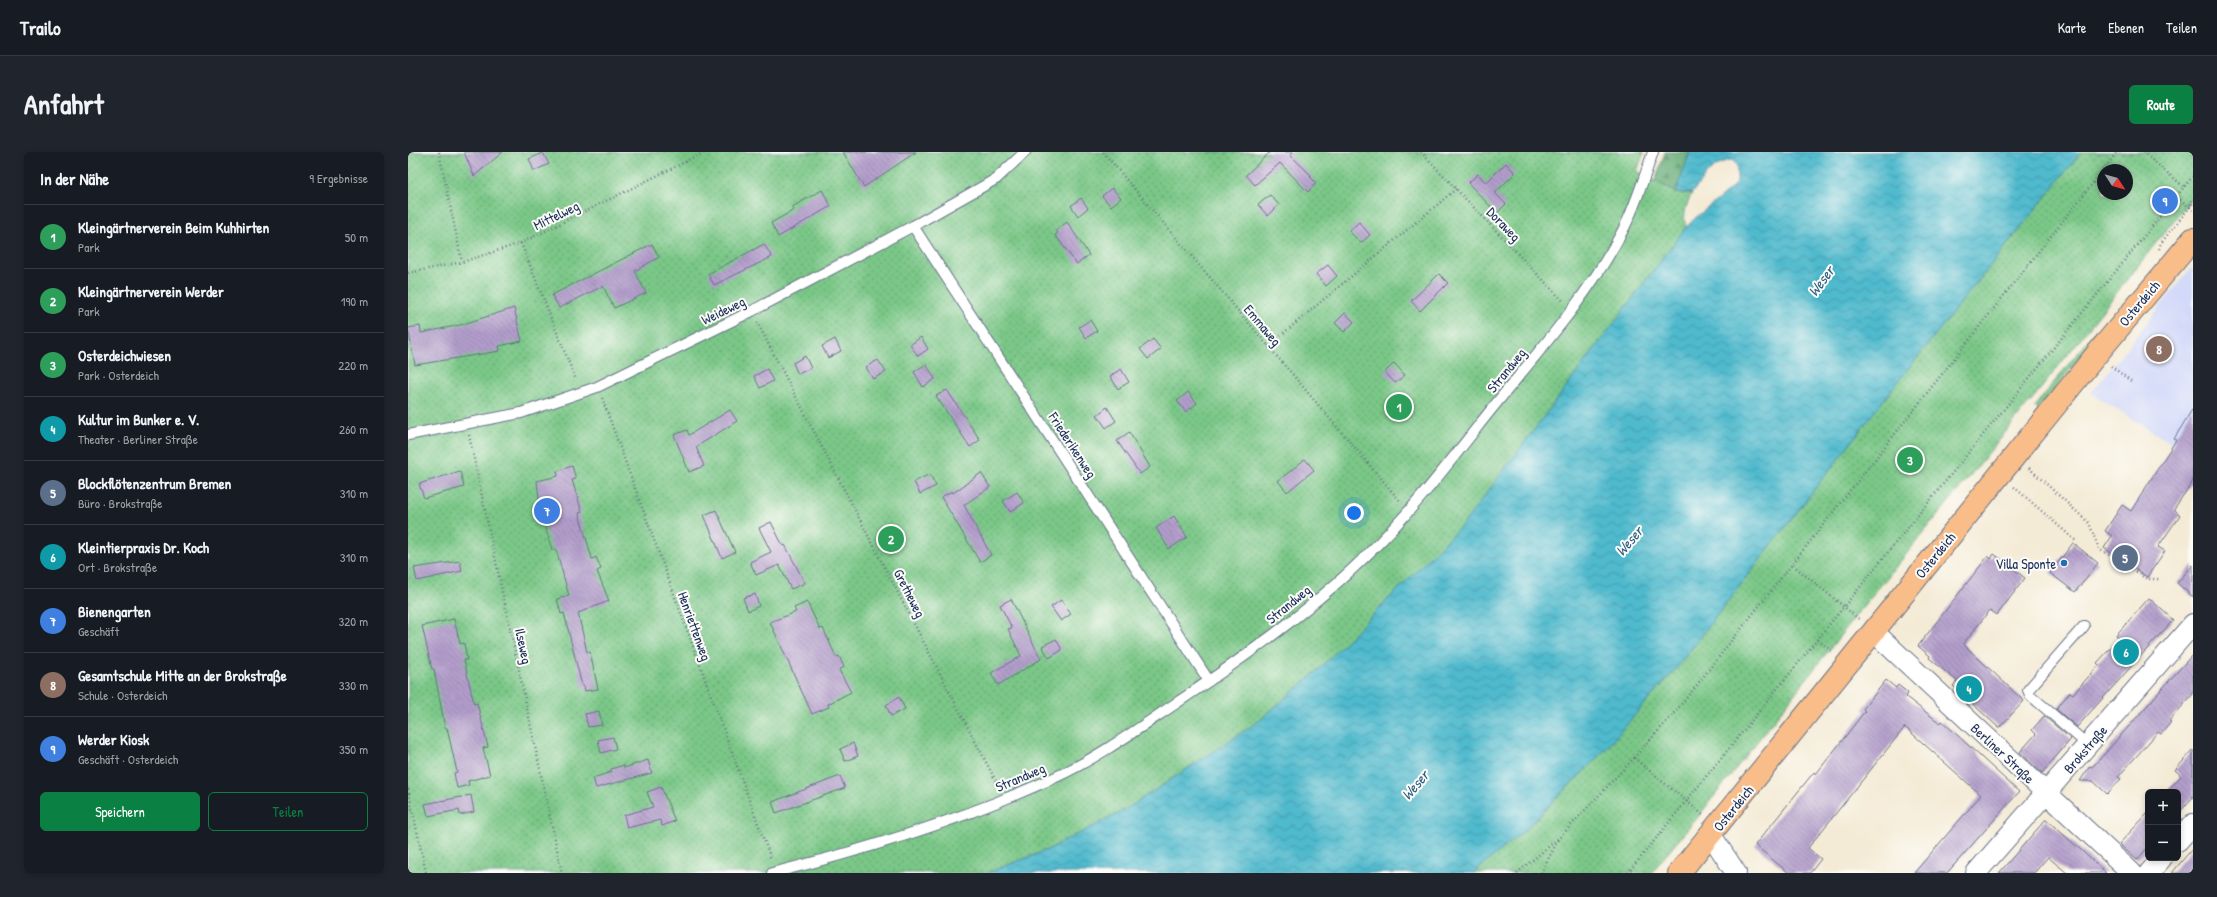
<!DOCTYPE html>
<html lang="de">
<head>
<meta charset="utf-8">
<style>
	body { margin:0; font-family:"Patrick Hand",sans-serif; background:#20242c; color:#f1f3f6 }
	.controls { position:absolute; right:12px; bottom:12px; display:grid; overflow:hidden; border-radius:6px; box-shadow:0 2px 6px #0003 }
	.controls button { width:36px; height:36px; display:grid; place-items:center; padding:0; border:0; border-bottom:1px solid #363941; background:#171b24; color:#f1f3f6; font:20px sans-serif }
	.compass { position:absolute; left:1689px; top:12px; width:36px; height:36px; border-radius:50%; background:#171b24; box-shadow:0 2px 6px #0003; rotate:126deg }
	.you { position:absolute; left:946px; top:361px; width:14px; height:14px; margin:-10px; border:3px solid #fff; border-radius:50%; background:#1a73e8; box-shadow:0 0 0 6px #1a73e833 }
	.badge { display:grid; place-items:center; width:26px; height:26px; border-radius:50%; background:#0b8043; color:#fff; font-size:13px; font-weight:700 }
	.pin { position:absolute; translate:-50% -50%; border:2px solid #fff; box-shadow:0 1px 4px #0006 }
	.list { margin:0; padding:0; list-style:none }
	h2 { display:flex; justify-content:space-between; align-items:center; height:52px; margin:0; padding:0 16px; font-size:17px }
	h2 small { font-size:13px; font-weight:400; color:#9ea1a6 }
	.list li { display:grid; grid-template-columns:26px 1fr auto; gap:12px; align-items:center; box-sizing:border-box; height:64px; padding:0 16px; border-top:1px solid #363941 }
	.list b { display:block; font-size:15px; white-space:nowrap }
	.list p { margin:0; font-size:13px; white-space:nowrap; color:#9ea1a6 }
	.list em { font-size:13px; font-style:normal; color:#9ea1a6 }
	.actions { display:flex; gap:8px; padding:12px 16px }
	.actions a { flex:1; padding:9px 0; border:1px solid #0b8043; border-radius:6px; text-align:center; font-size:14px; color:#0b8043 }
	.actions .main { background:#0b8043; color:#fff }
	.map { position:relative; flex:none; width:1785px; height:721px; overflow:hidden; border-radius:6px }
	header { display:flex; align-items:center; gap:24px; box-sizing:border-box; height:56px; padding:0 20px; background:#171b24; border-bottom:1px solid #363941 }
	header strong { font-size:19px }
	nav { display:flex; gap:22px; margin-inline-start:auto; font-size:14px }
	.intro { display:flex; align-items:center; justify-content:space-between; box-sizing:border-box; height:96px; padding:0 24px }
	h1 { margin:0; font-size:28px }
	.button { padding:10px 18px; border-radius:6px; background:#0b8043; color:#fff; font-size:14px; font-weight:700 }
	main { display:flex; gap:24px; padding:0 24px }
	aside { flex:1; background:#171b24; border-radius:6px; box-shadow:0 2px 6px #0003 }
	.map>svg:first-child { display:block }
	.built { fill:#d2d9f9 }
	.green { fill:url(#green-dots); stroke:#4a7b72; fill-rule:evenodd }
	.forest { fill:url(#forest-firs); stroke:#3f6e69 }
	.water { fill:url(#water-waves); stroke:#367496 }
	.building { fill:url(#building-back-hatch) }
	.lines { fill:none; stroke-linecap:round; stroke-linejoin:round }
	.service-casing { stroke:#677188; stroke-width:12 }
	.minor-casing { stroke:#677188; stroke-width:22 }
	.primary-casing { stroke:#677188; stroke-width:24 }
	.path { stroke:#677188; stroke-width:2.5; stroke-dasharray:1 3; stroke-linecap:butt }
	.service { stroke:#fff; stroke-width:10 }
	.minor { stroke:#fff; stroke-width:20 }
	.primary { stroke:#f8bd89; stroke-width:22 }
	.poi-dot { fill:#1f6fb2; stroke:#fdfcf7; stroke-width:1.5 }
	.labels { text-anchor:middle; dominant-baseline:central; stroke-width:4; stroke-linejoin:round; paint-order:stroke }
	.street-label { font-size:14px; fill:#1b2f5e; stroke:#fdfcf7 }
	.poi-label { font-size:14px; fill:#1b2f5e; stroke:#fdfcf7; text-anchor:end }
	.water-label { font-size:15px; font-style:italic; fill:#2e6085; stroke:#fdfcf7 }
</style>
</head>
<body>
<header>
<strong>Trailo</strong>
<nav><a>Karte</a><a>Ebenen</a><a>Teilen</a></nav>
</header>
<div class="intro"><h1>Anfahrt</h1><a class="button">Route</a></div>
<main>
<aside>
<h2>In der Nähe<small>9 Ergebnisse</small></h2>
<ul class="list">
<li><span class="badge" style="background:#2e9e5b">1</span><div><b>Kleingärtnerverein Beim Kuhhirten</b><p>Park</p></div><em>50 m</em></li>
<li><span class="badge" style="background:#2e9e5b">2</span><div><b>Kleingärtnerverein Werder</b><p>Park</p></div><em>190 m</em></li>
<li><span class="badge" style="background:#2e9e5b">3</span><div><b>Osterdeichwiesen</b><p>Park · Osterdeich</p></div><em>220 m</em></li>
<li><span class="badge" style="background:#0f9aa8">4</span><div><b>Kultur im Bunker e. V.</b><p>Theater · Berliner Straße</p></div><em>260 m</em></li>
<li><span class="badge" style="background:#5c6f8a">5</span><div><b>Blockflötenzentrum Bremen</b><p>Büro · Brokstraße</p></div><em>310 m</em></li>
<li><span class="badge" style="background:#0f9aa8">6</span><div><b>Kleintierpraxis Dr. Koch</b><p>Ort · Brokstraße</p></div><em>310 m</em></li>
<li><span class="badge" style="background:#3f7fe0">7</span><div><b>Bienengarten</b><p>Geschäft</p></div><em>320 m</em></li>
<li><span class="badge" style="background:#8d6e63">8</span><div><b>Gesamtschule Mitte an der Brokstraße</b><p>Schule · Osterdeich</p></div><em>330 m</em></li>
<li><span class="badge" style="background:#3f7fe0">9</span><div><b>Werder Kiosk</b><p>Geschäft · Osterdeich</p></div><em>350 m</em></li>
</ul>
<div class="actions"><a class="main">Speichern</a><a>Teilen</a></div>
</aside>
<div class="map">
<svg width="1785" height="721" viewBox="0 0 1785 721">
	<defs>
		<pattern id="green-dots" width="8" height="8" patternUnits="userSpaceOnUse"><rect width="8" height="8" fill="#7ac787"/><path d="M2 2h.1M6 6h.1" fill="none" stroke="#63a272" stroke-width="1.8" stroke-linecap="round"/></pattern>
		<pattern id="forest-firs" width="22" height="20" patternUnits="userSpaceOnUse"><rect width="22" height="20" fill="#63ac74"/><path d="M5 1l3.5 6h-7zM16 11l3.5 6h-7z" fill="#518c62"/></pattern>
		<pattern id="water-waves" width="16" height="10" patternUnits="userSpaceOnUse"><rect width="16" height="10" fill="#50bacd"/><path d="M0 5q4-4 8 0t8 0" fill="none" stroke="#4298aa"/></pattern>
		<pattern id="building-back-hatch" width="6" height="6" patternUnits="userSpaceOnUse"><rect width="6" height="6" fill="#b29dca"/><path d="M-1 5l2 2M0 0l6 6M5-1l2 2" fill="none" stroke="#9080a7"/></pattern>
	</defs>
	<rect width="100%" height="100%" fill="#fdfcf7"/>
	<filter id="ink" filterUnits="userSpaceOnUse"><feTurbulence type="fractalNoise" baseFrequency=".025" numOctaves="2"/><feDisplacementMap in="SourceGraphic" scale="8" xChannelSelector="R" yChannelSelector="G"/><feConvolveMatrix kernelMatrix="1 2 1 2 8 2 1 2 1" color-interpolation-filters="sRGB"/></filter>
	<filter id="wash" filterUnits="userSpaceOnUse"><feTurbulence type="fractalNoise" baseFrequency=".012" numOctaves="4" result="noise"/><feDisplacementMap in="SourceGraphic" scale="16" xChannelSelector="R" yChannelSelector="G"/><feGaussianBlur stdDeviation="0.9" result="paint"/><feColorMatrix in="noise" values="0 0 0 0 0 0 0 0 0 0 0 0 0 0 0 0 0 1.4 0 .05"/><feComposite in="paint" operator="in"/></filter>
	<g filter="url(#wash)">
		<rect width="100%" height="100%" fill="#f4ebd6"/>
		<!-- built -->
		<polygon class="built" points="1785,116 1785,305 1683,241 1781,118"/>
		<!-- green -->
		<g class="green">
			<path d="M0,0H1236L1229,19L1268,41H1284C1279,51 1274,63 1278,75L1057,370L909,519L851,569L717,658L639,698L579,721H0Z"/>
			<path d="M1673,0H1785V44L1635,234L1443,470L1290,665L1243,721H1066L1114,680L1192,603L1270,514L1484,237ZM1695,18H1719V42H1695Z"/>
			<polygon points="1688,178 1692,181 1629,258 1626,255"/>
		</g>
		<!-- forest -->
		<polygon class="forest" points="1257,0 1282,0 1268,41 1247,28"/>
		<!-- water -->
		<path class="water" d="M1282,0H1673L1484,237L1270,514L1192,603L1114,680L1066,721H579L639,698L717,658L851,569L909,519L1057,370L1278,75C1294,58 1314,47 1329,30V13L1324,8C1306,9 1294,28 1284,41H1268Z"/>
		<g id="blocks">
			<!-- building -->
			<g class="building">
				<polygon points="56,0 95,0 66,24"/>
				<polygon points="435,0 508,0 456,35"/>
				<polygon points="862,0 885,0 882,3 904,24 902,25 908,31 900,40 872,11 847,33 838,23"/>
				<polygon points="135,1 141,12 126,19 121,7"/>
				<polygon points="1098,11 1107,21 1087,41 1098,52 1089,61 1060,31 1070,22 1078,31"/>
				<polygon points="704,36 713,46 703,54 694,44"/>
				<polygon points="414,38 423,54 370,85 363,71 386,58 384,55"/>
				<polygon points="1754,40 1764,47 1756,57 1746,50"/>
				<polygon points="862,43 871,53 860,64 850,53"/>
				<polygon points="673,46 680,56 670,64 663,54"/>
				<polygon points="659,70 681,103 669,112 647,83 650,81 648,79"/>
				<polygon points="951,70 962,83 953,91 941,79"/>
				<polygon points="244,92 251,105 227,119 238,141 206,156 195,134 151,156 144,143"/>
				<polygon points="356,92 364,105 306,133 300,122"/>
				<polygon points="920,113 929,124 918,134 908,122"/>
				<polygon points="1031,122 1040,131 1012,159 1003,149"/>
				<polygon points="106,156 114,189 91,194 92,199 7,213 0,176 12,174 13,181 52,173"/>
				<polygon points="937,161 946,170 936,180 927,171"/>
				<polygon points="682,168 689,179 678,186 671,175"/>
				<polygon points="513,185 520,197 510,204 502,193"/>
				<polygon points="427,187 433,199 420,206 414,194"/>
				<polygon points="745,187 753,197 740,207 732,197"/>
				<polygon points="397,204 403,216 390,222 385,211"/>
				<polygon points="470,208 478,220 465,227 458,215"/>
				<polygon points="986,211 997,223 987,231 977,220"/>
				<polygon points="518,212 527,227 515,235 506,220"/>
				<polygon points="359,217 365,229 352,236 346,224"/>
				<polygon points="713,217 721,230 710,237 702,224"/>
				<polygon points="539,238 572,288 562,295 528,244"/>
				<polygon points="780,240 789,251 778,260 769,249"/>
				<polygon points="699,255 708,269 698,276 689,263"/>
				<polygon points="1785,256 1785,329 1766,357 1772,363 1750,395 1757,399 1739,425 1696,396 1704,384 1697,379 1714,353 1723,359 1768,288 1766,287"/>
				<polygon points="322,258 329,269 288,295 296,314 281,320 266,283 279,278 281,283"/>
				<polygon points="721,280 742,315 732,322 709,289"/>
				<polygon points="897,307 906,318 879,340 870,329"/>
				<polygon points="164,314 168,327 164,328 174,360 171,361 184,407 188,405 193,417 189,419 201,449 170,461 179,500 182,500 190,537 177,539 176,534 174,534 156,461 153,462 149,447 161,444 148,397 144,398 135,366 133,366 129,329 150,324 149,319"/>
				<polygon points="52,319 56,335 16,346 11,332"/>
				<polygon points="573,321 582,335 556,353 583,403 572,410 533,345 544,339 545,341"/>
				<polygon points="522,322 528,334 512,342 506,330"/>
				<polygon points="609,340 616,351 602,360 595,349"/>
				<polygon points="308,358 327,400 314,406 296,363"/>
				<polygon points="766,364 779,385 761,397 748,376"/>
				<polygon points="363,370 375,394 377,393 397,431 383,437 371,413 348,423 342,410 363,400 351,376"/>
				<polygon points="1665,391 1690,411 1667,440 1642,421"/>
				<polygon points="1586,402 1617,426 1589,463 1582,458 1555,492 1616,549 1591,576 1545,534 1549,529 1521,506 1522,504 1510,494 1580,404 1583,407"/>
				<polygon points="52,409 54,419 9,429 6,416"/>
				<polygon points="1785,413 1785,445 1769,431"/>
				<polygon points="347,442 351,454 340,459 335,446"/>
				<polygon points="1741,446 1765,468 1669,575 1648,557 1662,540 1665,542 1691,513 1689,511 1712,486 1708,483"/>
				<polygon points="603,447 633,507 590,533 583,521 613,504 600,477 604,476 592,453"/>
				<polygon points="653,448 663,462 653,469 643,455"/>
				<polygon points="399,450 412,477 415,476 428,505 431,504 436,515 431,518 443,540 420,552 421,555 404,562 362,470 388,460 386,456"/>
				<polygon points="46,467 52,492 56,491 59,508 56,508 66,552 69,551 80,595 75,596 82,623 60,629 61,633 49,636 46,621 49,620 39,576 37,576 26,517 24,517 14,474"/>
				<polygon points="648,487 654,498 641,506 634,494"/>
				<polygon points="1785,502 1785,542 1761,569 1763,570 1753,582 1750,580 1710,625 1713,627 1699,642 1685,629 1672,629 1682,614 1684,615 1691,608"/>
				<polygon points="1478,528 1488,536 1490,533 1500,541 1498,545 1532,571 1534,569 1611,640 1539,721 1506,721 1573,643 1497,575 1400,696 1413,707 1402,721 1381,721 1347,693 1406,620 1408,622 1457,559 1455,557"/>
				<polygon points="491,545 497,557 483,564 478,553"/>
				<polygon points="191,559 194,573 180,575 177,562"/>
				<polygon points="1636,564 1663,587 1634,621 1612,600 1628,582 1624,578"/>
				<polygon points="205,585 208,597 193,601 190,588"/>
				<polygon points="445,591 450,604 437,609 432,597"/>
				<polygon points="1785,598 1785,645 1770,662 1770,640 1758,640 1773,624 1767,618"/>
				<polygon points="240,608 244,621 188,636 185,626 203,620 203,617 216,613 216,616"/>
				<polygon points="432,624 437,636 368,661 364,650"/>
				<polygon points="253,635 267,669 254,674 252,668 219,676 216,663 245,655 239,640"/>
				<polygon points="63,643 66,660 52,663 51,658 20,664 17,652"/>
				<polygon points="1740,661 1740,695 1729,708 1711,692"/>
				<polygon points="1638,667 1674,699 1698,721 1659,721 1640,705 1626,721 1591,721"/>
				<polygon points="1785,696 1785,721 1764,721 1773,710"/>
			</g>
		</g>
	</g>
	<g filter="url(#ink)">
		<use href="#blocks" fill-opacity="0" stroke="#677188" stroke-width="1"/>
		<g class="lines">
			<!-- service casing -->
			<g class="service-casing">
				<g id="service">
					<polyline points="505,74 801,529"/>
					<polyline points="0,283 113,261 189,235 344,159 505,74 588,27 617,0"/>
					<polyline points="1676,474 1620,538 1622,543 1680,593"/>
					<path d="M364,721C461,697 559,666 650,624C689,606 731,576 767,552C835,506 904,458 963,399C1007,356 1044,307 1082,259C1129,201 1181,144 1215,78C1228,53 1236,25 1245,0"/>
				</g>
			</g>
			<!-- minor casing -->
			<g class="minor-casing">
				<g id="minor">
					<polyline points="1466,480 1724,721"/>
					<polyline points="1303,683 1328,721"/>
					<polyline points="1770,689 1785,672"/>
					<polyline points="1568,721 1785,472"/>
					<polyline points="1741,721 1754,706"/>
				</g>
			</g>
			<!-- primary casing -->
			<g class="primary-casing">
				<polyline id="primary" points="1271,721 1688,203 1785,87"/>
			</g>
			<!-- path -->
			<g class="path">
				<polyline points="31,0 54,110"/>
				<polyline points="695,0 993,350"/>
				<polyline points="1013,0 1155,149"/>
				<polyline points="1735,0 1776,35"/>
				<polyline points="1695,18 1709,0"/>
				<polyline points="1769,45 1785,58"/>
				<polyline points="1782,53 1785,46"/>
				<polyline points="113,91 168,228"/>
				<polyline points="1751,97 1753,91 1785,51"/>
				<polyline points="0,121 54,110 113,91 297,0"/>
				<polyline points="349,170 591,635"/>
				<polyline points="860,194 1048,37"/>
				<polyline points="1703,214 1723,229"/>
				<polyline points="194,246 363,707"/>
				<polyline points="61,283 154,721"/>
				<polyline points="1621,316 1681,371 1691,397 1739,427 1751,427"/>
				<polyline points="1606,335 1668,389"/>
				<polyline points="1385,413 1452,468"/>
				<polyline points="1410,488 1424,499"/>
				<polyline points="1226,606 1295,663"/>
				<polyline points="0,637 18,721"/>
				<polyline points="1109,721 1151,686 1226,606 1273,553 1695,18"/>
				<polyline points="1133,721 1150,688"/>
				<polyline points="1220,721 1785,24"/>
			</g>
			<!-- service -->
			<use href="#service" class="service"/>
			<!-- minor -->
			<use href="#minor" class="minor"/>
			<!-- primary -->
			<use href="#primary" class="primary"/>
		</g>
	</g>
	<!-- markers -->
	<circle class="poi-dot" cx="1656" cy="411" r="4"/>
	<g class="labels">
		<!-- street labels -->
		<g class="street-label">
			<text transform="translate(148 63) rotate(-26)">Mittelweg</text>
			<text transform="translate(1096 72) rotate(46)">Doraweg</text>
			<text transform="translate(1731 151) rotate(-50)">Osterdeich</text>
			<text transform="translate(315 158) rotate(-26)">Weideweg</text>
			<text transform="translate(855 173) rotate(50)">Emmaweg</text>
			<text transform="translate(1098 218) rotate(-51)">Strandweg</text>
			<text transform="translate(665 293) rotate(57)">Friederikenweg</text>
			<text transform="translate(1527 403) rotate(-51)">Osterdeich</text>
			<text transform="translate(502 441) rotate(63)">Gretheweg</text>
			<text transform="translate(880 452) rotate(-39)">Strandweg</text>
			<text transform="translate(287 474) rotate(70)">Henriettenweg</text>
			<text transform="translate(116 494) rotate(78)">Ilseweg</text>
			<text transform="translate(1677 597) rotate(-49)">Brokstraße</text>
			<text transform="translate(1595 601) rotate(43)">Berliner Straße</text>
			<text transform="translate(612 625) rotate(-23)">Strandweg</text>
			<text transform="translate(1325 656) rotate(-51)">Osterdeich</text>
		</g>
		<!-- poi labels -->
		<g class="poi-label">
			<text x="1648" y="411">Villa Sponte</text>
		</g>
		<!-- water labels -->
		<g class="water-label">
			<text transform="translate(1413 129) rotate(-54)">Weser</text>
			<text transform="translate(1221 389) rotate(-49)">Weser</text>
			<text transform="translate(1007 633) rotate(-49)">Weser</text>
		</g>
	</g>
</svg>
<div class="controls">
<button>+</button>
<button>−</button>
</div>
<svg class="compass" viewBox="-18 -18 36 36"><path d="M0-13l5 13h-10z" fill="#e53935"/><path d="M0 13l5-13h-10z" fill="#9ea1a6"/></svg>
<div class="you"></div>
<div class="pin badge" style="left:991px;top:255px;background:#2e9e5b">1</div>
<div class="pin badge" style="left:483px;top:387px;background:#2e9e5b">2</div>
<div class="pin badge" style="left:1502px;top:308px;background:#2e9e5b">3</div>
<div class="pin badge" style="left:1561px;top:537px;background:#0f9aa8">4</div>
<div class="pin badge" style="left:1717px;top:406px;background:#5c6f8a">5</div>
<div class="pin badge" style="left:1718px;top:500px;background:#0f9aa8">6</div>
<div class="pin badge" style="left:139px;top:359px;background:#3f7fe0">7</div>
<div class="pin badge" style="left:1751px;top:197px;background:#8d6e63">8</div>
<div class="pin badge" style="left:1757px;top:49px;background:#3f7fe0">9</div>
</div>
</main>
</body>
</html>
